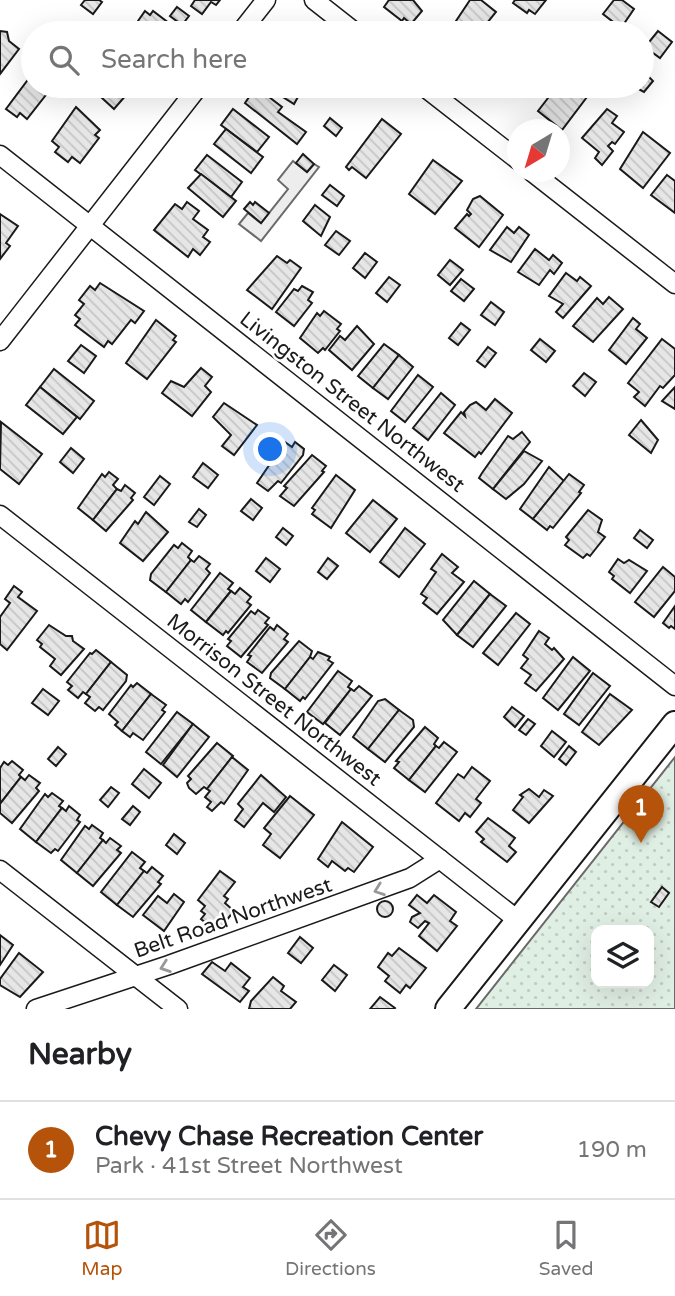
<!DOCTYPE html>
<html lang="en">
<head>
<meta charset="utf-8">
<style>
	body { margin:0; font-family:"Varela Round",sans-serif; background:#f2f2f2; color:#202124 }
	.controls { position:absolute; right:21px; bottom:21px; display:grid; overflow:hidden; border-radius:14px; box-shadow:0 7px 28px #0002 }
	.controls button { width:63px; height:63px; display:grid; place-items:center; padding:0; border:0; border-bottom:2px solid #e0e0e0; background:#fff; color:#202124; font:35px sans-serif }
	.compass { position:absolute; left:507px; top:119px; width:63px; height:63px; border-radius:50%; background:#fff; box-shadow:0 7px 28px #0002; rotate:218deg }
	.you { position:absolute; left:271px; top:450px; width:24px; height:24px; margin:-18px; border:5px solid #fff; border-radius:50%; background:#1a73e8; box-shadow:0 0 0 10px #1a73e833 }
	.badge { display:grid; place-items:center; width:46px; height:46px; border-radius:50%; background:#b45309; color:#fff; font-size:23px; font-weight:700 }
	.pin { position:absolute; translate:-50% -58px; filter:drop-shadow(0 2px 4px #0008) }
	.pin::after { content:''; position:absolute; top:37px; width:24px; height:21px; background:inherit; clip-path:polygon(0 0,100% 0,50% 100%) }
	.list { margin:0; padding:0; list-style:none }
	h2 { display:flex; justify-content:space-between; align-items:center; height:91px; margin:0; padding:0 28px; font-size:30px }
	h2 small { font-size:23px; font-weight:400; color:#757577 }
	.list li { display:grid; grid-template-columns:46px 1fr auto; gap:21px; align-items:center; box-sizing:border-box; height:98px; padding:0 28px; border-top:2px solid #e0e0e0 }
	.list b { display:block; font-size:26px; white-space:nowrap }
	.list p { margin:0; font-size:23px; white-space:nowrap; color:#757577 }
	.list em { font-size:23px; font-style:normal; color:#757577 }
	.icon { flex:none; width:38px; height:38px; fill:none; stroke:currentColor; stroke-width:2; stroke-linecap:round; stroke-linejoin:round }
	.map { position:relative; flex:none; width:675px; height:1009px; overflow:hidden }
	.search { position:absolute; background:#fff; box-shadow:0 7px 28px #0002; left:21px; right:21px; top:21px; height:77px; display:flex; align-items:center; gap:18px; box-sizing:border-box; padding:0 24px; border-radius:38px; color:#757577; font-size:26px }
	.sheet { height:189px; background:#fff }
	nav { display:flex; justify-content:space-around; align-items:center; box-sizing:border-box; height:98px; border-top:2px solid #e0e0e0; background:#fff; font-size:19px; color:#757577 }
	nav a { display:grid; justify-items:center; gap:4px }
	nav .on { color:#b45309 }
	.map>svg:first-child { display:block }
	.park { fill:url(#park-dots); stroke:#6a6a6a; stroke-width:2; fill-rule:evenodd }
	.parking { fill:#ededed; stroke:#6a6a6a; stroke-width:2 }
	.building { fill:url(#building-back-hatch); stroke:#1a1a1a; stroke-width:2 }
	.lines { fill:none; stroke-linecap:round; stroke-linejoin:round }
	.minor-casing { stroke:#1a1a1a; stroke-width:21 }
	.secondary-casing { stroke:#1a1a1a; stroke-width:28 }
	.minor { stroke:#fff; stroke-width:18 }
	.secondary { stroke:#fff; stroke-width:24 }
	.oneway { stroke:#989898 }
	.labels { text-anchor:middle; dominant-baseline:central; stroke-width:5; stroke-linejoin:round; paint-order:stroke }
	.street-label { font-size:21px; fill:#1a1a1a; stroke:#fff }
</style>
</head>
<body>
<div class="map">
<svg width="675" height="1009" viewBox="0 0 675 1009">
	<defs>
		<pattern id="park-dots" width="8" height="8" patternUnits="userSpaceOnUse" patternTransform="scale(1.75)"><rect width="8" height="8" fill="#e0efe3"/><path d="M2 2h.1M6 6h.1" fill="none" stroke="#c0ccc2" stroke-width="1.8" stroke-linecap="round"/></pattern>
		<pattern id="building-back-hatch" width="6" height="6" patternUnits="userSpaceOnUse" patternTransform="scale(1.75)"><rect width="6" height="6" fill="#e6e6e6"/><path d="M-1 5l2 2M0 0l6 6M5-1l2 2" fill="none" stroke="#c5c5c5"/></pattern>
	</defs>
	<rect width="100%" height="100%" fill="#fff"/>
	<!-- park -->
	<path class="park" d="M675,757V1009H476ZM596,930H649V983H596Z"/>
	<!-- parking -->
	<polygon class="parking" points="293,161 307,172 314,164 319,167 261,241 239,224 248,213 261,223 288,189 278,180"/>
	<!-- building -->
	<g class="building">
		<polygon points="85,0 99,0 102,2 93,14 81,5"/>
		<polygon points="195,0 220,0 216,5 211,2 202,14 191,6"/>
		<polygon points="389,0 413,0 422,11 411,24 404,18 402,21 384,7"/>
		<polygon points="470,0 481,0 496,12 479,33 448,33"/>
		<polygon points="515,0 546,0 535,14 529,10 527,13 513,3"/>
		<polygon points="614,0 622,0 634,9 621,28 603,14"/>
		<polygon points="177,7 189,16 182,25 170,16"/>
		<polygon points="145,11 150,15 153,11 182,33 125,33 133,23 140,29 143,25 138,21"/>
		<polygon points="0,31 7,32 9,41 19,49 0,74"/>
		<polygon points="658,31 672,42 660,58 645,47"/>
		<polygon points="642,70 653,81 644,92 633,86 642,86"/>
		<polygon points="30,77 33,86 42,86 49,91 27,119 20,113 17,117 6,109"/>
		<polygon points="89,86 134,86 114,109"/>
		<polygon points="304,86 294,104 267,87 267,86"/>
		<polygon points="544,86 597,86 592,92 586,88 582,93 587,97 562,130 538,111 548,98 539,91"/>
		<polygon points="256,87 282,107 278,112 306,132 297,144 245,103"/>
		<polygon points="76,107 100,130 95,135 99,138 80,163 72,157 68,162 55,152 59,147 52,141"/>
		<polygon points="233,109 269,137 257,152 221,125"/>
		<polygon points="607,109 617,116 612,123 624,132 615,144 612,142 608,146 613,151 602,165 595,158 599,152 582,138"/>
		<polygon points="330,118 342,128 336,136 324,126"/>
		<polygon points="382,119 401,134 366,178 352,167 349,170 346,167"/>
		<polygon points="226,129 263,157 251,173 214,144"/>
		<polygon points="643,132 670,153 643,188 620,169"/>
		<polygon points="303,154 314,164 307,172 296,163"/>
		<polygon points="207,155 242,182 231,197 195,170"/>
		<polygon points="433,160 462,181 435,214 409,194"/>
		<polygon points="201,174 236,201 223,217 188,188"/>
		<polygon points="667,175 675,181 675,213 651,195"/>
		<polygon points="330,185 344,196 337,206 322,195"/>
		<polygon points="480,196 503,215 479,247 455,228 467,214 469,216 471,214 467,210 473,199"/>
		<polygon points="187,202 199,211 193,219 208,230 203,237 210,242 200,255 193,249 188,257 154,230 175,204 182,209"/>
		<polygon points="250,202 253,205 255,202 269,213 261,223 244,209"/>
		<polygon points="315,205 330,217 321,236 303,221"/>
		<polygon points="0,214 18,226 6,243 10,246 0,259"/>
		<polygon points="507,227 514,233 519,227 529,235 511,262 490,250"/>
		<polygon points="336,231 350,241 339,255 325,245"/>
		<polygon points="535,249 549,260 553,255 562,263 554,274 550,270 539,285 518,272"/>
		<polygon points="365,253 377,262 365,278 353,268"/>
		<polygon points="277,256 287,263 290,260 301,268 272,309 247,290"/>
		<polygon points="450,260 463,270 450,285 438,275"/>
		<polygon points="566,273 577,281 580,277 591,286 563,318 556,312 563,304 549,296"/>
		<polygon points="389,277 400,285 387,302 376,293"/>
		<polygon points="461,279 474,289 464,301 451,291"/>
		<polygon points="100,283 144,311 135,323 131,320 112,344 108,341 104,347 75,325 80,319 75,315 84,304 79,300 90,286 95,290"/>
		<polygon points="302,286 313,292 308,300 312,303 294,326 276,312 294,289 298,291"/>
		<polygon points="609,297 623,309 593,342 573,326 597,298 603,304"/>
		<polygon points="491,302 504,312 495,325 481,315"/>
		<polygon points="324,311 341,324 337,329 340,331 325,350 323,348 318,353 300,338 317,313 320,316"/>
		<polygon points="633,318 640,324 636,329 647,338 626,364 609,350"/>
		<polygon points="156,320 176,336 173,340 176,342 147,379 126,363"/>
		<polygon points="461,323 470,330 458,345 449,338"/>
		<polygon points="357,326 374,344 352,370 329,350 340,336 345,340"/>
		<polygon points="540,339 555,351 546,362 531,350"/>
		<polygon points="662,339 675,349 675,375 663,388 660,386 645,406 634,397 639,392 628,383"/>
		<polygon points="384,344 399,355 373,388 358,376"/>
		<polygon points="81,345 96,356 84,373 68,361"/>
		<polygon points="488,347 496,353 485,367 477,361"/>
		<polygon points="399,355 413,367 388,399 373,388"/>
		<polygon points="201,368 212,377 205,386 211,392 192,416 162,393 171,381 184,387"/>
		<polygon points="54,369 94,401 80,419 40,387"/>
		<polygon points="584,373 596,382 585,396 573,386"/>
		<polygon points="418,375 433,387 405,422 391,411"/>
		<polygon points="40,387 77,417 63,434 26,405"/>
		<polygon points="675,387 675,409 662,401"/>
		<polygon points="441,393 455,405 428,440 413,428"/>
		<polygon points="495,399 512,413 481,454 479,452 475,457 444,433 461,412 465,416 464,412 470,405 476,402 486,410"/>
		<polygon points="224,403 257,425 234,455 222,446 231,435 213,417"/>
		<polygon points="641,420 658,440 651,453 629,435"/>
		<polygon points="1,422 42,454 19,484 0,469"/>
		<polygon points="522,432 530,442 493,489 479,478 482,473 508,436 513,439"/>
		<polygon points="285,442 292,447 295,442 304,449 303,455 281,483 278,481 268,491 257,483"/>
		<polygon points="71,448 84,459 73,473 60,462"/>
		<polygon points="524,451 542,461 524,484 506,499 493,489"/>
		<polygon points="312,455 326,466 322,471 324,472 294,506 280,496 287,488 284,486"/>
		<polygon points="203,463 218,475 208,488 193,477"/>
		<polygon points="549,467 564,481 533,519 520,509"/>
		<polygon points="109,472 118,479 113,485 117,489 93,520 78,508 102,474 105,477"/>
		<polygon points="569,474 584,485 579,492 581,493 553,528 550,526 547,530 533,519"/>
		<polygon points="336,475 355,490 331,528 312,514 315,510 312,508"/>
		<polygon points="160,476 170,484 154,505 144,497"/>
		<polygon points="125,485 135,493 131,498 133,500 106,531 93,520 117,489 121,491"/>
		<polygon points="251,499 262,508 253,520 241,511"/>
		<polygon points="373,500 397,519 370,552 346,533"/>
		<polygon points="199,509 206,515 197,527 189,522"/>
		<polygon points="588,510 602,520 598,532 605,537 590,556 587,554 583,558 565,545 569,540 566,537"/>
		<polygon points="146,512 168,532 143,561 120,543 135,521 138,524"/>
		<polygon points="283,528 293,536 286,545 276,537"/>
		<polygon points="405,528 425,544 399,577 380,562"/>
		<polygon points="640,530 653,540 647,548 634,538"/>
		<polygon points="182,543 192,551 188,557 191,560 166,592 150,580 151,574 174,545 178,548"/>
		<polygon points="442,554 458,567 452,573 464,582 437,614 423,603 427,598 421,594 436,572 431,569"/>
		<polygon points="199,556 210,564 206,569 210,573 188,602 185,599 181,604 166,592 191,560 194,562"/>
		<polygon points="266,558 280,569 270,582 256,571"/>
		<polygon points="328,558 338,566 327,579 318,572"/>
		<polygon points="618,559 624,563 629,560 647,571 630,593 612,579 614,576 609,572"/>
		<polygon points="663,567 675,577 675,591 654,617 635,602"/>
		<polygon points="220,573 233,583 228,589 231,591 206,622 191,610"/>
		<polygon points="474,581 490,594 457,635 443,620"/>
		<polygon points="14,586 22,592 18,597 37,611 7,650 0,644 0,617 10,603 5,599"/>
		<polygon points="240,588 251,597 247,602 251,605 228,633 226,631 223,635 206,622 231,591 235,594"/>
		<polygon points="490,594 506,606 473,647 457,635"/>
		<polygon points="675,606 675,629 671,626 669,628 663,623"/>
		<polygon points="258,610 269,618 265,623 268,625 241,657 227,646 231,641 228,639 251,611 255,614"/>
		<polygon points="516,613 530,624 498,665 483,653"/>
		<polygon points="49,625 66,636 72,636 73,641 84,649 61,675 50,666 55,659 40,647 42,644 37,640"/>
		<polygon points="277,625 288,634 284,639 288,642 262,673 247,662 251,656 248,655 270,627 274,630"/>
		<polygon points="539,631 549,638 545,644 552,650 554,648 564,659 536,691 525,683 531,675 521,668 528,659 523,655"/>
		<polygon points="299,641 312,651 310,657 285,689 270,678 271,673"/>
		<polygon points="96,650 111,662 86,694 83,692 78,698 68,690 72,686 67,682 90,653 92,654"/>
		<polygon points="318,652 330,657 328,660 333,663 305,699 303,697 300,701 285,689 310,657 313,659"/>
		<polygon points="573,657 590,671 558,710 543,698"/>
		<polygon points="111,662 127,675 126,681 103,710 99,707 95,711 85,703 90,697 86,694"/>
		<polygon points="338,671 352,681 348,687 351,689 323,724 307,712"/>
		<polygon points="593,673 610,686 579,725 564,714"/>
		<polygon points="137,683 151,694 122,731 115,725 118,722 109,714 131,685 133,687"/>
		<polygon points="359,686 372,696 340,735 325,723 351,689 354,691"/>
		<polygon points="43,689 59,701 48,715 32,703"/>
		<polygon points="151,694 166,705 162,710 165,712 143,740 133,733 130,737 122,731"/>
		<polygon points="610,694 632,710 599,745 582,732"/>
		<polygon points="385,699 399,710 368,749 353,737 378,701"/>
		<polygon points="512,707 524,716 515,727 504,717"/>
		<polygon points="399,710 413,720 414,727 385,762 368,749"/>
		<polygon points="177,712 193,724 161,764 146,752"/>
		<polygon points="528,719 535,724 526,735 519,730"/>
		<polygon points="193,724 209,737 177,777 163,765"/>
		<polygon points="425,727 438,738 434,744 436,746 409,780 394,768 399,762 396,761"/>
		<polygon points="552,731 566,742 554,757 541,746"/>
		<polygon points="444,742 457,752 425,792 409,780 436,746 439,748"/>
		<polygon points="217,743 233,756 207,789 204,787 196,794 189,788 187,783 191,779 188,776"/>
		<polygon points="569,746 576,752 566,765 559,759"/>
		<polygon points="58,747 66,754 56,766 48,759"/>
		<polygon points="232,757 248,770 224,804 221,802 212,811 207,807 211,802 205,797 210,791 207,789"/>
		<polygon points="12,761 23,770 19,775 21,777 0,804 0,768 4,762 8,765"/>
		<polygon points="472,767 490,781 476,799 481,803 470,817 465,813 459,821 436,803 458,774 464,778"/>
		<polygon points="144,769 161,783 149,798 132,784"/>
		<polygon points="29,775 40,783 36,788 39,791 12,823 0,813 0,804 21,777 25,780"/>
		<polygon points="261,775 286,797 274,812 263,803 244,827 235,820 243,809 238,804"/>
		<polygon points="111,787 119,793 108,807 100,800"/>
		<polygon points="529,789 539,797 544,790 553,796 529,823 513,810 523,797 520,795"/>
		<polygon points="52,793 63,801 59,806 62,808 36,842 20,829 45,794 48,797"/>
		<polygon points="290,796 314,815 280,858 263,845 271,834 264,828"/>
		<polygon points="69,806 80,815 77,820 80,822 58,851 55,849 51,853 36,842 62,808 66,811"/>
		<polygon points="133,806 140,812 130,825 122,819"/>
		<polygon points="488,818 515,838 509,846 516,852 507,862 481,842 484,839 476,832"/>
		<polygon points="342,822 373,847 354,872 348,868 345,871 332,861 328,867 318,859"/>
		<polygon points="92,825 103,833 100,838 103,840 77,873 61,860 85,826 89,829"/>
		<polygon points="174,834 185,843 177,854 166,845"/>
		<polygon points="110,838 121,846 117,850 121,853 93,886 77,873 103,840 106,843"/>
		<polygon points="132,852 145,862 140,868 144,871 117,905 101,892"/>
		<polygon points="152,867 163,876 158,882 161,884 133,917 117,905 144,871 147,873"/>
		<polygon points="220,871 235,882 224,896 228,899 225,903 234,911 221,927 215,922 211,927 201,919 205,914 201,911 205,906 198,900"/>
		<polygon points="662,887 669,893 659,907 651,902"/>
		<polygon points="174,894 184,902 164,931 143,915 158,896 167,903"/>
		<polygon points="417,895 427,903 434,895 456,912 450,921 457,926 437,951 419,936 429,923 425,921 418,928 410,922 412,917 420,913 409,905"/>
		<circle cx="385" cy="909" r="8"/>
		<polygon points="0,935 13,945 0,965"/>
		<polygon points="300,937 313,948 301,963 288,953"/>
		<polygon points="399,948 426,968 410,988 406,985 400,993 385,981 389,976 378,967 388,953 392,956"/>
		<polygon points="19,953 43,972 20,997 0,985 0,979"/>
		<polygon points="212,962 225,971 231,963 250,978 243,987 249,991 240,1002 202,974"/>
		<polygon points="334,965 347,975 335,991 322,980"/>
		<polygon points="273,977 284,986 281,991 296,1002 290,1009 249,1009 251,1001"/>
		<polygon points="380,997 395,1008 394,1009 370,1009"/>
	</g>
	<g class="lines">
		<!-- minor casing -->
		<g class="minor-casing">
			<g id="minor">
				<polyline points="314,0 356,33"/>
				<polyline points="240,33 266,0"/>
				<polyline points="423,86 518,160"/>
				<polyline points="0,155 675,686"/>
				<polyline points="532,172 675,284"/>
				<polyline points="0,341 199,86"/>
				<polyline points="0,515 519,921"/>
				<polyline points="0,870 178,1009"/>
				<polyline points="36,1009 169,965 410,878 440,859"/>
			</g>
		</g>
		<!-- secondary casing -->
		<g class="secondary-casing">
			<polyline id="secondary" points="448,1009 675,724"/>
		</g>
		<!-- minor -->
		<use href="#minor" class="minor"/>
		<!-- secondary -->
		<use href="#secondary" class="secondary"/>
	</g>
	<!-- one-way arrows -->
	<defs><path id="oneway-chevron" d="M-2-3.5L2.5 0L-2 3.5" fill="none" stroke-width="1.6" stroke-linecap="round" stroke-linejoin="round" transform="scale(1.75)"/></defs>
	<g class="oneway">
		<use href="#oneway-chevron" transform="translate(379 890) rotate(160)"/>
		<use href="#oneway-chevron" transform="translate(165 967) rotate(161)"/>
	</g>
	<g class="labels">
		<!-- street labels -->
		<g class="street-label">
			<text transform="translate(352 402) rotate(38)">Livingston Street Northwest</text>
			<text transform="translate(274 700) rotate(38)">Morrison Street Northwest</text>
			<text transform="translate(233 918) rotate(-19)">Belt Road Northwest</text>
		</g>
	</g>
</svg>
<div class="controls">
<button><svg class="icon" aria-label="layers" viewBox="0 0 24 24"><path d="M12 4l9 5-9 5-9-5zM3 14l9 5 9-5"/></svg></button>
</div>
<svg class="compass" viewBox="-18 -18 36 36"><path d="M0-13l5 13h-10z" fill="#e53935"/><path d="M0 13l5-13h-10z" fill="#757577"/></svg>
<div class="you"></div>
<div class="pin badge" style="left:641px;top:843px">1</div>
<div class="search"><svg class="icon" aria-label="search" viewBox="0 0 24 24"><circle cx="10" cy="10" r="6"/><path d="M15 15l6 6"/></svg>Search here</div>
</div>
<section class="sheet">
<h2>Nearby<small></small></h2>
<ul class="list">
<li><span class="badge">1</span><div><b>Chevy Chase Recreation Center</b><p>Park · 41st Street Northwest</p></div><em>190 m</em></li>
</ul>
</section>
<nav>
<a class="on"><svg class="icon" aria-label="map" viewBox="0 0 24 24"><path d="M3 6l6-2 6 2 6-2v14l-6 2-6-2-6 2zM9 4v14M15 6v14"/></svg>Map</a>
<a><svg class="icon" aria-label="directions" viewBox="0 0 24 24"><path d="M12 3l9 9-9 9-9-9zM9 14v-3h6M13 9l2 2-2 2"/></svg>Directions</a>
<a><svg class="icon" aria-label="saved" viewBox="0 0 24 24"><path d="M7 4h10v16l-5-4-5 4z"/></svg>Saved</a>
</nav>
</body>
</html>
